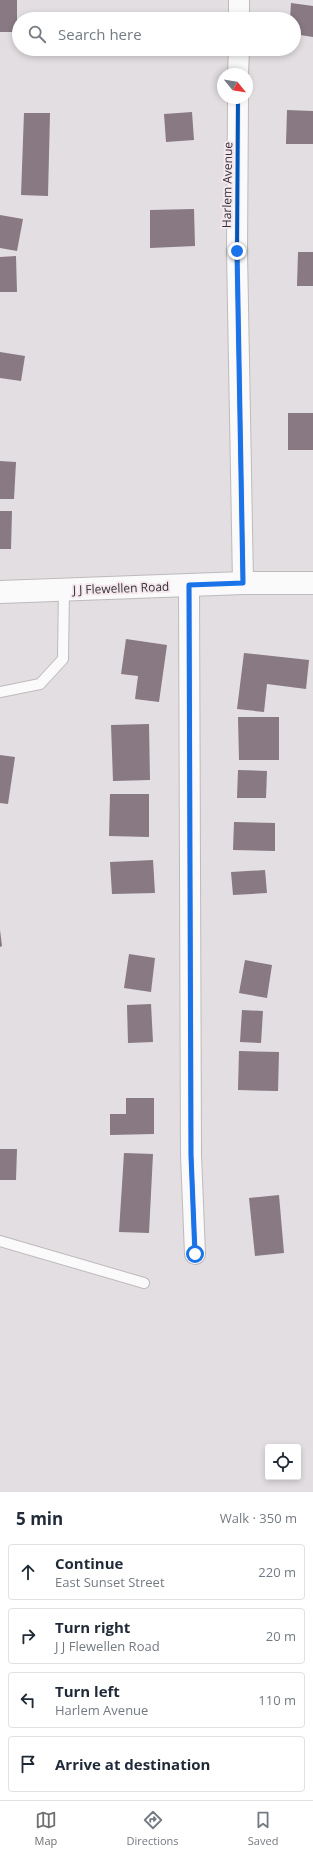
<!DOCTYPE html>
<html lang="en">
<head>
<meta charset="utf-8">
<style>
	body { margin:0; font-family:"Open Sans",sans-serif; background:#f2f2f3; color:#1f2937 }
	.controls { position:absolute; right:12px; bottom:12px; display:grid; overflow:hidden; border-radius:4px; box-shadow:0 2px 6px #0003 }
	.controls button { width:36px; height:36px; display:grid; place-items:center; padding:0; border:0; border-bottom:1px solid #e0e1e3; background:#fff; color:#1f2937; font:20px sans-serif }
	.compass { position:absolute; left:217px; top:68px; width:36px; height:36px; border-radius:50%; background:#fff; box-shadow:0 2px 6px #0003; rotate:120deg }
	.stop { position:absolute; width:12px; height:12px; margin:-9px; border:3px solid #1a73e8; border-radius:50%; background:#fff }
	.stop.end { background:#1a73e8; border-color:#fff; box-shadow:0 1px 4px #0008 }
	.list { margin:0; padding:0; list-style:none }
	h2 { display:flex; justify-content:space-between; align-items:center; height:52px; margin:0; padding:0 16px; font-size:17px }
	h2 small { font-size:13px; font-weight:400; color:#747a83 }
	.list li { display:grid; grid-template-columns:26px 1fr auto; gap:12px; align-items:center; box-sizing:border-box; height:56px; margin:0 8px 8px; padding:0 8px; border:1px solid #e0e1e3; border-radius:4px }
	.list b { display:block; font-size:15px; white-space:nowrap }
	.list p { margin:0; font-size:13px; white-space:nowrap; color:#747a83 }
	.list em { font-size:13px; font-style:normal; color:#747a83 }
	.icon { flex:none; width:22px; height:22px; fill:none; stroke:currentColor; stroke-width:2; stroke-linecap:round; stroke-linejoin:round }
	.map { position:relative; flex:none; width:313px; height:1492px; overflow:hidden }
	.search { position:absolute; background:#fff; box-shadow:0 2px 6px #0003; left:12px; right:12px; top:12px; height:44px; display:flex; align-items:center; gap:10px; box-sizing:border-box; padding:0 14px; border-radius:22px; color:#747a83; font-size:15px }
	.sheet { height:308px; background:#fff }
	nav { display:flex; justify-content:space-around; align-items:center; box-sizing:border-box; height:56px; border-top:1px solid #e0e1e3; background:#fff; font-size:11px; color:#747a83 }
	nav a { display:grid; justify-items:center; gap:2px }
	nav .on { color:#726e70 }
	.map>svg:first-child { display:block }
	.building { fill:#887983 }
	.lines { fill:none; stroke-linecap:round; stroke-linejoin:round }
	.service-casing { stroke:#bebabc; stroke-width:12 }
	.minor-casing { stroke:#bebabc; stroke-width:22 }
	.tertiary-casing { stroke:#bebabc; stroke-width:24 }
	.service { stroke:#fbfafa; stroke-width:10 }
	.minor { stroke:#fbfafa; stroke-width:20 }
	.tertiary { stroke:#fbfafa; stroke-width:22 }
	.cycleway-casing { stroke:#f4e8ee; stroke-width:6 }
	.cycleway { stroke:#0057b8; stroke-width:4 }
	.route { stroke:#1a73e8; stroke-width:5 }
	.labels { text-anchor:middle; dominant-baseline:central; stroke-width:4; stroke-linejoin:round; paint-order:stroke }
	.street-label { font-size:12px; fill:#353133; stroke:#f4e8ee }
</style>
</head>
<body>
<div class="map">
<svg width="313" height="1492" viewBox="0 0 313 1492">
	<rect width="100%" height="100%" fill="#e3dee1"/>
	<!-- building -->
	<g class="building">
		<rect x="0" y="0" width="17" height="32"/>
		<polygon points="291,3 313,6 313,37 294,34 294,19 290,19"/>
		<polygon points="162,14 188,16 188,19 162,19"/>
		<polygon points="287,110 313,111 313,144 286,144"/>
		<polygon points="192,112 194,140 166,142 164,114"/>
		<polygon points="24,113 50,113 48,196 21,195"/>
		<polygon points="194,209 195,246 150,248 150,210"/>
		<polygon points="0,215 23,219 17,251 0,248"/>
		<polygon points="298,252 313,252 313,286 297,286"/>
		<polygon points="16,256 17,292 0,292 0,257"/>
		<polygon points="0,352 25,356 21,381 0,378"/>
		<rect x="288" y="413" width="25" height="37"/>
		<polygon points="0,461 16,462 14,499 0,499"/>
		<polygon points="0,511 12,511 11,549 0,549"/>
		<polygon points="126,639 167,645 159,702 135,699 138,676 121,674"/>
		<polygon points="244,653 309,660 306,689 267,684 264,712 237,709"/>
		<polygon points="238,717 279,717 279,760 239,760"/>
		<polygon points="149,724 150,780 113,781 111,725"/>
		<polygon points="0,755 15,757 8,804 0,803"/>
		<polygon points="238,770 267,771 266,798 237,798"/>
		<polygon points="110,794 149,794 149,837 109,836"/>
		<polygon points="234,822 275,823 275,851 233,850"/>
		<polygon points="153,860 155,893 112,894 110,862"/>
		<polygon points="265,870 267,893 233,895 231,872"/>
		<polygon points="0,930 2,946 0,947"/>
		<polygon points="129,954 155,958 151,992 124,988"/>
		<polygon points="245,960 272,965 267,998 239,993"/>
		<polygon points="151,1004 153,1042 128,1043 127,1005"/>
		<polygon points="242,1010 263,1011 261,1043 240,1042"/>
		<polygon points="239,1051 279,1052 278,1091 238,1090"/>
		<polygon points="126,1098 154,1098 154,1134 110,1135 110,1114 126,1114"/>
		<polygon points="0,1149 17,1149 16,1180 0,1180"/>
		<polygon points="124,1153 153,1154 149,1233 119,1232"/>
		<polygon points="279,1195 284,1253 255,1256 249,1198"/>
	</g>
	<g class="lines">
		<!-- service casing -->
		<g class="service-casing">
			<g id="service">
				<polyline points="0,692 40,684 63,659 64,589"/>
				<polyline points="0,1241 144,1283"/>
			</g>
		</g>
		<!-- minor casing -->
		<g class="minor-casing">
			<g id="minor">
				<polyline points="239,19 239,0"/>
				<polyline points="238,74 239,49"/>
				<polyline points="238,98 237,251 243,583"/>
				<polyline points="189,585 191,1155 195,1254"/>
			</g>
		</g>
		<!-- tertiary casing -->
		<g class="tertiary-casing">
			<polyline id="tertiary" points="0,592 243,583 313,583"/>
		</g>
		<!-- service -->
		<use href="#service" class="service"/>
		<!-- minor -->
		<use href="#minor" class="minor"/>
		<!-- tertiary -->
		<use href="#tertiary" class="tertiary"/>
		<!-- cycleway casing -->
		<g class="cycleway-casing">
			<g id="cycleway">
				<polyline points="238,98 237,251 243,583"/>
				<polyline points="189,585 191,1155 195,1254"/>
			</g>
		</g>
		<!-- cycleway -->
		<use href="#cycleway" class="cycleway"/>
	</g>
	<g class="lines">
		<!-- route -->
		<polyline class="route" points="195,1254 191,1155 189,585 243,583 237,251"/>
	</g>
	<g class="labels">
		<!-- street labels -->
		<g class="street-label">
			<text transform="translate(227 185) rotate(-89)">Harlem Avenue</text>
			<text transform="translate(121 588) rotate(-2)">J J Flewellen Road</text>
		</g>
	</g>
</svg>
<div class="controls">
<button><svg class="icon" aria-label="locate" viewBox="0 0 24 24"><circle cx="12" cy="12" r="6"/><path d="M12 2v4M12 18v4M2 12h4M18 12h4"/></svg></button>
</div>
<svg class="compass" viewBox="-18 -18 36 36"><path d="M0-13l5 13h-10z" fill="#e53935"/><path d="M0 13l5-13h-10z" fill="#747a83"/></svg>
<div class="stop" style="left:195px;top:1254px"></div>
<div class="stop end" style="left:237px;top:251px"></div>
<div class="search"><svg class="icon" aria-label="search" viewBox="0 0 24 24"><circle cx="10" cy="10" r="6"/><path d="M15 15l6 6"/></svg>Search here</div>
</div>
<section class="sheet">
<h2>5 min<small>Walk · 350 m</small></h2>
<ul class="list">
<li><svg class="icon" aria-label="ahead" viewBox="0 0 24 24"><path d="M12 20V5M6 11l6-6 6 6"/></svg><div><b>Continue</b><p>East Sunset Street</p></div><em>220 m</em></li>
<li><svg class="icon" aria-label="right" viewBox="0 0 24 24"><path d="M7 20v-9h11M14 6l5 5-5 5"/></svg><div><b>Turn right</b><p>J J Flewellen Road</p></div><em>20 m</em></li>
<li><svg class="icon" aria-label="left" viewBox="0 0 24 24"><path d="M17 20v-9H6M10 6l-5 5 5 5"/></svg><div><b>Turn left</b><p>Harlem Avenue</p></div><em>110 m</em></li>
<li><svg class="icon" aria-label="arrive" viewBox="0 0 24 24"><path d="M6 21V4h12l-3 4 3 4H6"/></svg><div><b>Arrive at destination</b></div></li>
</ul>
</section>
<nav>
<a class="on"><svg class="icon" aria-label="map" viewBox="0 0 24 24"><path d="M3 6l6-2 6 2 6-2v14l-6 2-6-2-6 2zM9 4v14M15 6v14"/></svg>Map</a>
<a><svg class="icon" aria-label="directions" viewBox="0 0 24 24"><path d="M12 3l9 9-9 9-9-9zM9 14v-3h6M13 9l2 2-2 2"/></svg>Directions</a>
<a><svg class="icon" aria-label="saved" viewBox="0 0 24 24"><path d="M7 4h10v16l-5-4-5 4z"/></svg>Saved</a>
</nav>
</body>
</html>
